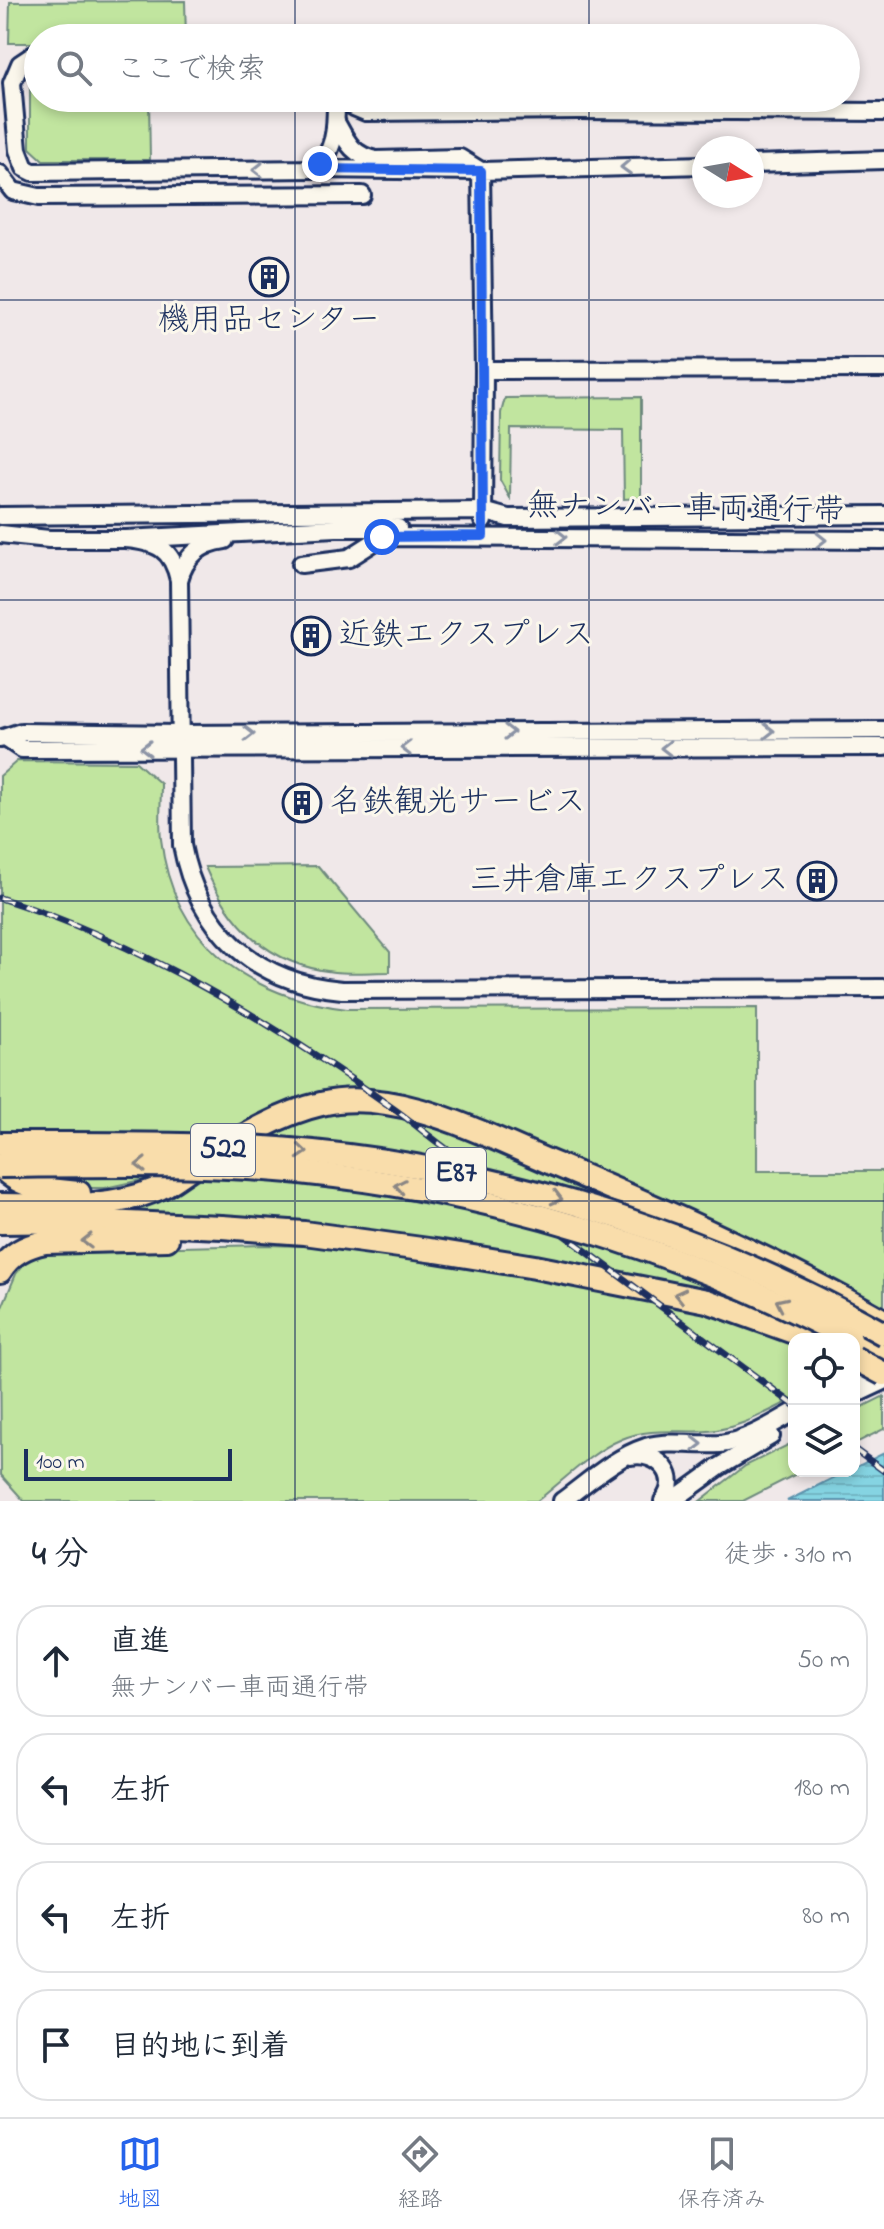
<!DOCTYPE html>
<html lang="ja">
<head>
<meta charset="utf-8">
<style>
	body { margin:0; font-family:"Indie Flower","Klee One",sans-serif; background:#f6f6f7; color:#1f2937 }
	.controls { position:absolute; right:24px; bottom:24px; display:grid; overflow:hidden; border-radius:16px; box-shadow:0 4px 12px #0003 }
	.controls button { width:72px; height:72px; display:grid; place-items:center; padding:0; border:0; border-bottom:2px solid #e0e1e3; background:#fff; color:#1f2937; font:40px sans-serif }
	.compass { position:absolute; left:692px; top:136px; width:72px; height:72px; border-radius:50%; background:#fff; box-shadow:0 4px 12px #0003; rotate:101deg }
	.scale { position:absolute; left:24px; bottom:20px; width:208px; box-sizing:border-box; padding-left:8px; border:4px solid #1b2f5e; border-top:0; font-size:22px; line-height:28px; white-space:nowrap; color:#1b2f5e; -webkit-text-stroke:6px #fbf7ec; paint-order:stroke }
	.stop { position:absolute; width:24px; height:24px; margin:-18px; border:6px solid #2563eb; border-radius:50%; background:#fff }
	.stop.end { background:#2563eb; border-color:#fff; box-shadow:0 2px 8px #0008 }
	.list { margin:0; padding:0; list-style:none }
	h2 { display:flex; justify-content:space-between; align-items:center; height:104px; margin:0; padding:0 32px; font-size:34px }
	h2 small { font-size:26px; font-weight:400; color:#747a83 }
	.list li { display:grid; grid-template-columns:52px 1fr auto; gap:24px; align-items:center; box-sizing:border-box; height:112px; margin:0 16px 16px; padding:0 16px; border:2px solid #e0e1e3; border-radius:32px }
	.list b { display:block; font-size:30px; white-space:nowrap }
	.list p { margin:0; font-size:26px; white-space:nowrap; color:#747a83 }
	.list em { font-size:26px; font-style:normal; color:#747a83 }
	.icon { flex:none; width:44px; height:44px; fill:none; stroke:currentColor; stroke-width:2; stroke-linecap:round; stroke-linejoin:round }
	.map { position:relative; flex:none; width:884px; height:1501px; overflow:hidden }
	.search { position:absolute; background:#fff; box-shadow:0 4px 12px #0003; left:24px; right:24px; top:24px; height:88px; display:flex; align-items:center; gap:20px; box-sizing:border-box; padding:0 28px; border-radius:44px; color:#747a83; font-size:30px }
	.sheet { height:616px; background:#fff }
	nav { display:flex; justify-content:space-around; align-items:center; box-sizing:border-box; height:112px; border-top:2px solid #e0e1e3; background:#fff; font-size:22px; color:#747a83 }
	nav a { display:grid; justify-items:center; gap:4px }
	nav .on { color:#2563eb }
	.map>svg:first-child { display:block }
	.green { fill:#c1e59f; stroke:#6e8a7e; stroke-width:2 }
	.water { fill:url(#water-rules); stroke:#5b92ad; stroke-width:2 }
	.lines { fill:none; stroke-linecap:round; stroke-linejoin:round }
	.minor-casing { stroke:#1b2f5e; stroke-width:22 }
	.highway-casing { stroke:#1b2f5e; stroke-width:28 }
	.minor { stroke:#fbf7ec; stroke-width:16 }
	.highway { stroke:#f9ddab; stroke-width:22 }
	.rail-casing { stroke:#1b2f5e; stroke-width:7 }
	.rail { stroke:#fbf7ec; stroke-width:4; stroke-dasharray:12; stroke-linecap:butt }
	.highway-bridge-casing { stroke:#1b2f5e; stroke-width:28; stroke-linecap:butt }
	.highway-bridge { stroke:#f9ddab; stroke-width:22 }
	.oneway { stroke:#8b93a5 }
	.oneway2 { stroke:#8a8684 }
	.route { stroke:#2563eb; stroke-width:10 }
	.grid { fill:none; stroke:#1b2f5e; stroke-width:2; stroke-opacity:0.55 }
	.labels { text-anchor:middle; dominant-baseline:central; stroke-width:6; stroke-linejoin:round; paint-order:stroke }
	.shield { fill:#fbf7ec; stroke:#5e6b89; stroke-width:2 }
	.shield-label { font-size:30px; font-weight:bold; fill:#1b2f5e }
	.poi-label { font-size:32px; fill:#1b2f5e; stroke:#fbf7ec; text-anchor:start }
	.street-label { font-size:32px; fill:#1b2f5e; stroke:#fbf7ec }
</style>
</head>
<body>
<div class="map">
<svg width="884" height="1501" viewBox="0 0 884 1501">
	<defs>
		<pattern id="water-rules" width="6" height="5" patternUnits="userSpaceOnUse" patternTransform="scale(2)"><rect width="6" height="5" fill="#85d4e2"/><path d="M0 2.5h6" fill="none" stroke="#72b6c4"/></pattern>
	</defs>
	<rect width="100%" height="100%" fill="#f0e8e9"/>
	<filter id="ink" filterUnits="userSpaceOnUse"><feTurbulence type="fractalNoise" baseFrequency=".0125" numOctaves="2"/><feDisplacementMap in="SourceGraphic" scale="16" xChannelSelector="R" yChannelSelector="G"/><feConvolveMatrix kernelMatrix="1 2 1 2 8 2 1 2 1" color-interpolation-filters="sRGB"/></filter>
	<g filter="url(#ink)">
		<!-- green -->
		<g class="green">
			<polygon points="185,1 186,38 38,38 38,43 9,43 10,2"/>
			<polygon points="38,81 38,98 149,98 150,160 43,160 30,148 30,87"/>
			<polygon points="641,397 641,498 624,499 623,430 511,429 510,498 500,480 501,413 505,398"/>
			<path d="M17,761L136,762L161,784C161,802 159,821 161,839C173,943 249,997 347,1009L757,1008V1171H884V1318L854,1339H794V1399C766,1412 739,1429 708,1431C678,1433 650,1427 622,1439C591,1452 564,1480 537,1501H24L1,1475L0,1312L16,1274L24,1264L41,1254L55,1250L266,1245L339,1247L129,1218L126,1204L142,1200L159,1176L105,1188H78L41,1181L0,1150V776Z"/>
			<path d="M318,866L390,952V972C372,972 352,974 334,972C268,965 230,925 205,867Z"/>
			<polygon points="884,1396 884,1429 854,1444 854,1411"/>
			<polygon points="794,1442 794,1471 802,1471 743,1501 700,1501 745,1466"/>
		</g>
		<!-- water -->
		<polygon class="water" points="884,1453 884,1501 787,1501 847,1471 854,1471 854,1468"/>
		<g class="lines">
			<!-- minor casing -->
			<g class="minor-casing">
				<g id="minor">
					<path d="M38,52L20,64L12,83L18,150L25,168L33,172L313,169C337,153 336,124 336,98"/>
					<polyline points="354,98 354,107 366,112 578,110 884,112"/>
					<polyline points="752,164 884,160"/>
					<polyline points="704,165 481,171 484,370 884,369"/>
					<path d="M313,169L481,171L460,158L376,160C352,155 347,142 336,122"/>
					<polyline points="0,174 13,191 39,197 362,195"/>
					<polyline points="0,516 483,511 508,518 884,515"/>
					<polyline points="483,521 484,370"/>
					<polyline points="0,534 49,539 126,539 336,528 398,528"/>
					<path d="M126,539C157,542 172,548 179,580L182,845C198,930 255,983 342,990L884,988"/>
					<polyline points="301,564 349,558 382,537 884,540"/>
					<path d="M179,580C185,556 201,543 225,540"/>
					<polyline points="0,739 21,732 180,734 884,730"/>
					<polyline points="7,739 22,749 884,747"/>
					<polyline points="854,1380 881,1366"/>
					<polyline points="854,1395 884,1381"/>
					<path d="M631,1456C658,1451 682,1476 663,1501"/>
					<path d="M562,1501C588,1482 615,1457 646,1447C670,1440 695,1446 720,1444C746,1441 771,1425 794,1412"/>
					<polyline points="672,1501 719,1467 771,1436"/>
				</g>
			</g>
			<!-- highway casing -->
			<g class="highway-casing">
				<g id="highway">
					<path d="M0,1165C18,1189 51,1190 79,1193"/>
					<path d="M0,1205C51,1205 107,1210 155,1190C171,1184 182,1173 196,1165C234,1142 277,1114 321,1104C397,1086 488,1137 557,1165C668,1212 778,1261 884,1321"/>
					<polyline points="0,1222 80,1221 222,1227 304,1233 436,1251 535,1267 707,1301 813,1339"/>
					<path d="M0,1271C11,1253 26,1246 45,1242L167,1239"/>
					<polyline points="854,1341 884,1358"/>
				</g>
			</g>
			<!-- minor -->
			<use href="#minor" class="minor"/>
			<!-- highway -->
			<use href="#highway" class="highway"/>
			<!-- rail casing -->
			<g class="rail-casing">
				<g id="rail">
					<path d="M0,898C143,943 273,1023 394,1109C414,1123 432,1139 452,1153C567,1236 680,1321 794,1405"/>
					<polyline points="854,1449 884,1471"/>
				</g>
			</g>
			<!-- rail -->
			<use href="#rail" class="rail"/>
			<!-- highway-bridge casing -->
			<g class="highway-bridge-casing">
				<g id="highway-bridge">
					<path d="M0,1144C83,1144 166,1143 249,1147C472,1159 690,1225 884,1334"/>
					<path d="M0,1166C103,1165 206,1162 309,1173C498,1193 682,1250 850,1339"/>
					<polyline points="854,1358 884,1374"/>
				</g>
			</g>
			<!-- highway-bridge -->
			<use href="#highway-bridge" class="highway-bridge"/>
		</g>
		<!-- one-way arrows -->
		<defs><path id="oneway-chevron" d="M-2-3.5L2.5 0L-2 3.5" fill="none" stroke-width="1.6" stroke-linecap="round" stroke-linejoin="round" transform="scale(2)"/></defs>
		<g class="oneway">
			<use href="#oneway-chevron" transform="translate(626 167) rotate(178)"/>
			<use href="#oneway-chevron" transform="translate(258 170) rotate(179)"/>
			<use href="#oneway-chevron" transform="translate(561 537) rotate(1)"/>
			<use href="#oneway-chevron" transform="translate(821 540) rotate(1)"/>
			<use href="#oneway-chevron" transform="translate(769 731)"/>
			<use href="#oneway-chevron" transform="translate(509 732)"/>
			<use href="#oneway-chevron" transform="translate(249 734)"/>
			<use href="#oneway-chevron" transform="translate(146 748) rotate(180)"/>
			<use href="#oneway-chevron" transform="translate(406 748) rotate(180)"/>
			<use href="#oneway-chevron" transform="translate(666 748) rotate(180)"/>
			<use href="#oneway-chevron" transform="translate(697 1444)"/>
		</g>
		<g class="oneway2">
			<use href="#oneway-chevron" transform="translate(302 1152) rotate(5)"/>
			<use href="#oneway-chevron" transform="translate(141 1165) rotate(-180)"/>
			<use href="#oneway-chevron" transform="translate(400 1186) rotate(-170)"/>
			<use href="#oneway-chevron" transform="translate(557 1198) rotate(15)"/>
			<use href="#oneway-chevron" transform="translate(87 1241) rotate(179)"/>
			<use href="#oneway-chevron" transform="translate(680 1295) rotate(-167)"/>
			<use href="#oneway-chevron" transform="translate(781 1303) rotate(-155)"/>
		</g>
	</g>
	<g class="lines" filter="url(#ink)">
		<!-- route -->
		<polyline class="route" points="320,164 313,169 481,171 483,536 382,537"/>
	</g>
	<!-- grid -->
	<path class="grid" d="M295,0V38M589,0V38M295,98V1501M589,98V1501M0,300H884M0,600H884M0,901H884M0,1201H884"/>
	<!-- icons -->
	<defs>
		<g id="building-ring" transform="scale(2)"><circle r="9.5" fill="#fbf7ec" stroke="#1b2f5e" stroke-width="1.5"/><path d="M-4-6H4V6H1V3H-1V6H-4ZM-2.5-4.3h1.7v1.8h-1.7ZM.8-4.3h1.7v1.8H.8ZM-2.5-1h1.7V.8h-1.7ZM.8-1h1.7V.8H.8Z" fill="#1b2f5e"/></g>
	</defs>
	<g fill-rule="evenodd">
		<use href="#building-ring" x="269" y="277"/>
		<use href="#building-ring" x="311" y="636"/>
		<use href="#building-ring" x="302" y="803"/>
		<use href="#building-ring" x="817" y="881"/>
	</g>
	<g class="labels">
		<!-- shield labels -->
		<g class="shield">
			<rect x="191" y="1124" width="64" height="52" rx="6"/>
			<rect x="426" y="1148" width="60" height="52" rx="6"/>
		</g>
		<g class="shield-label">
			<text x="223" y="1150">522</text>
			<text x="456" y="1174">E87</text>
		</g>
		<!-- poi labels -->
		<g class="poi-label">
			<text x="269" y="321" text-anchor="middle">機用品センター</text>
			<text x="339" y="636">近鉄エクスプレス</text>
			<text x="330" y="803">名鉄観光サービス</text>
			<text x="789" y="881" text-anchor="end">三井倉庫エクスプレス</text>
		</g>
		<!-- street labels -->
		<g class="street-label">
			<text transform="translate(686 510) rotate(1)">無ナンバー車両通行帯</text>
		</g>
	</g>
</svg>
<div class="controls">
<button><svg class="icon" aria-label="locate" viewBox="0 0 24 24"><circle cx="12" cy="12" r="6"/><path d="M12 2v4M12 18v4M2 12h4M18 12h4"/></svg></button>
<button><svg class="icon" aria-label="layers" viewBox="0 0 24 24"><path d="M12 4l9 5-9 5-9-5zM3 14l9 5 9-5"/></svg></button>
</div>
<svg class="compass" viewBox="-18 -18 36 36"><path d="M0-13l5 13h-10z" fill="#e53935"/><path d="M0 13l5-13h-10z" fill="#747a83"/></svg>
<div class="scale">100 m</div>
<div class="stop" style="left:382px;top:537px"></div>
<div class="stop end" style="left:320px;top:164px"></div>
<div class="search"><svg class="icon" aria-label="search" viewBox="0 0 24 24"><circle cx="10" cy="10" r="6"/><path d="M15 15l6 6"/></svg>ここで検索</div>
</div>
<section class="sheet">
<h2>4 分<small>徒歩 · 310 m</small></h2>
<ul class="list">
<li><svg class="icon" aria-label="ahead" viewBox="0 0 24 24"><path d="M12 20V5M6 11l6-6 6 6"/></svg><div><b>直進</b><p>無ナンバー車両通行帯</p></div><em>50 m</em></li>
<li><svg class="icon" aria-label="left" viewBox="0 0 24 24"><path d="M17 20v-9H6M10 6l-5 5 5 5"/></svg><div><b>左折</b></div><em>180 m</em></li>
<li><svg class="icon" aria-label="left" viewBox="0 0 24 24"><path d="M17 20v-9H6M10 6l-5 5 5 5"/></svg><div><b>左折</b></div><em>80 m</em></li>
<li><svg class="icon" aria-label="arrive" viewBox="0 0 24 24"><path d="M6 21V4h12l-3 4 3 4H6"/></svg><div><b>目的地に到着</b></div></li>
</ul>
</section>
<nav>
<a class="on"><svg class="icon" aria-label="map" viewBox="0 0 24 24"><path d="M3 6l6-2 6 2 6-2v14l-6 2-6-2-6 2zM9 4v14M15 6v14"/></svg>地図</a>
<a><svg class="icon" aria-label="directions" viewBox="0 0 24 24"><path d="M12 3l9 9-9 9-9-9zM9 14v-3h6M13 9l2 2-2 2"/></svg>経路</a>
<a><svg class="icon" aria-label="saved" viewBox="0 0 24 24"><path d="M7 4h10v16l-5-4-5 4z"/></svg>保存済み</a>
</nav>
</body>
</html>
